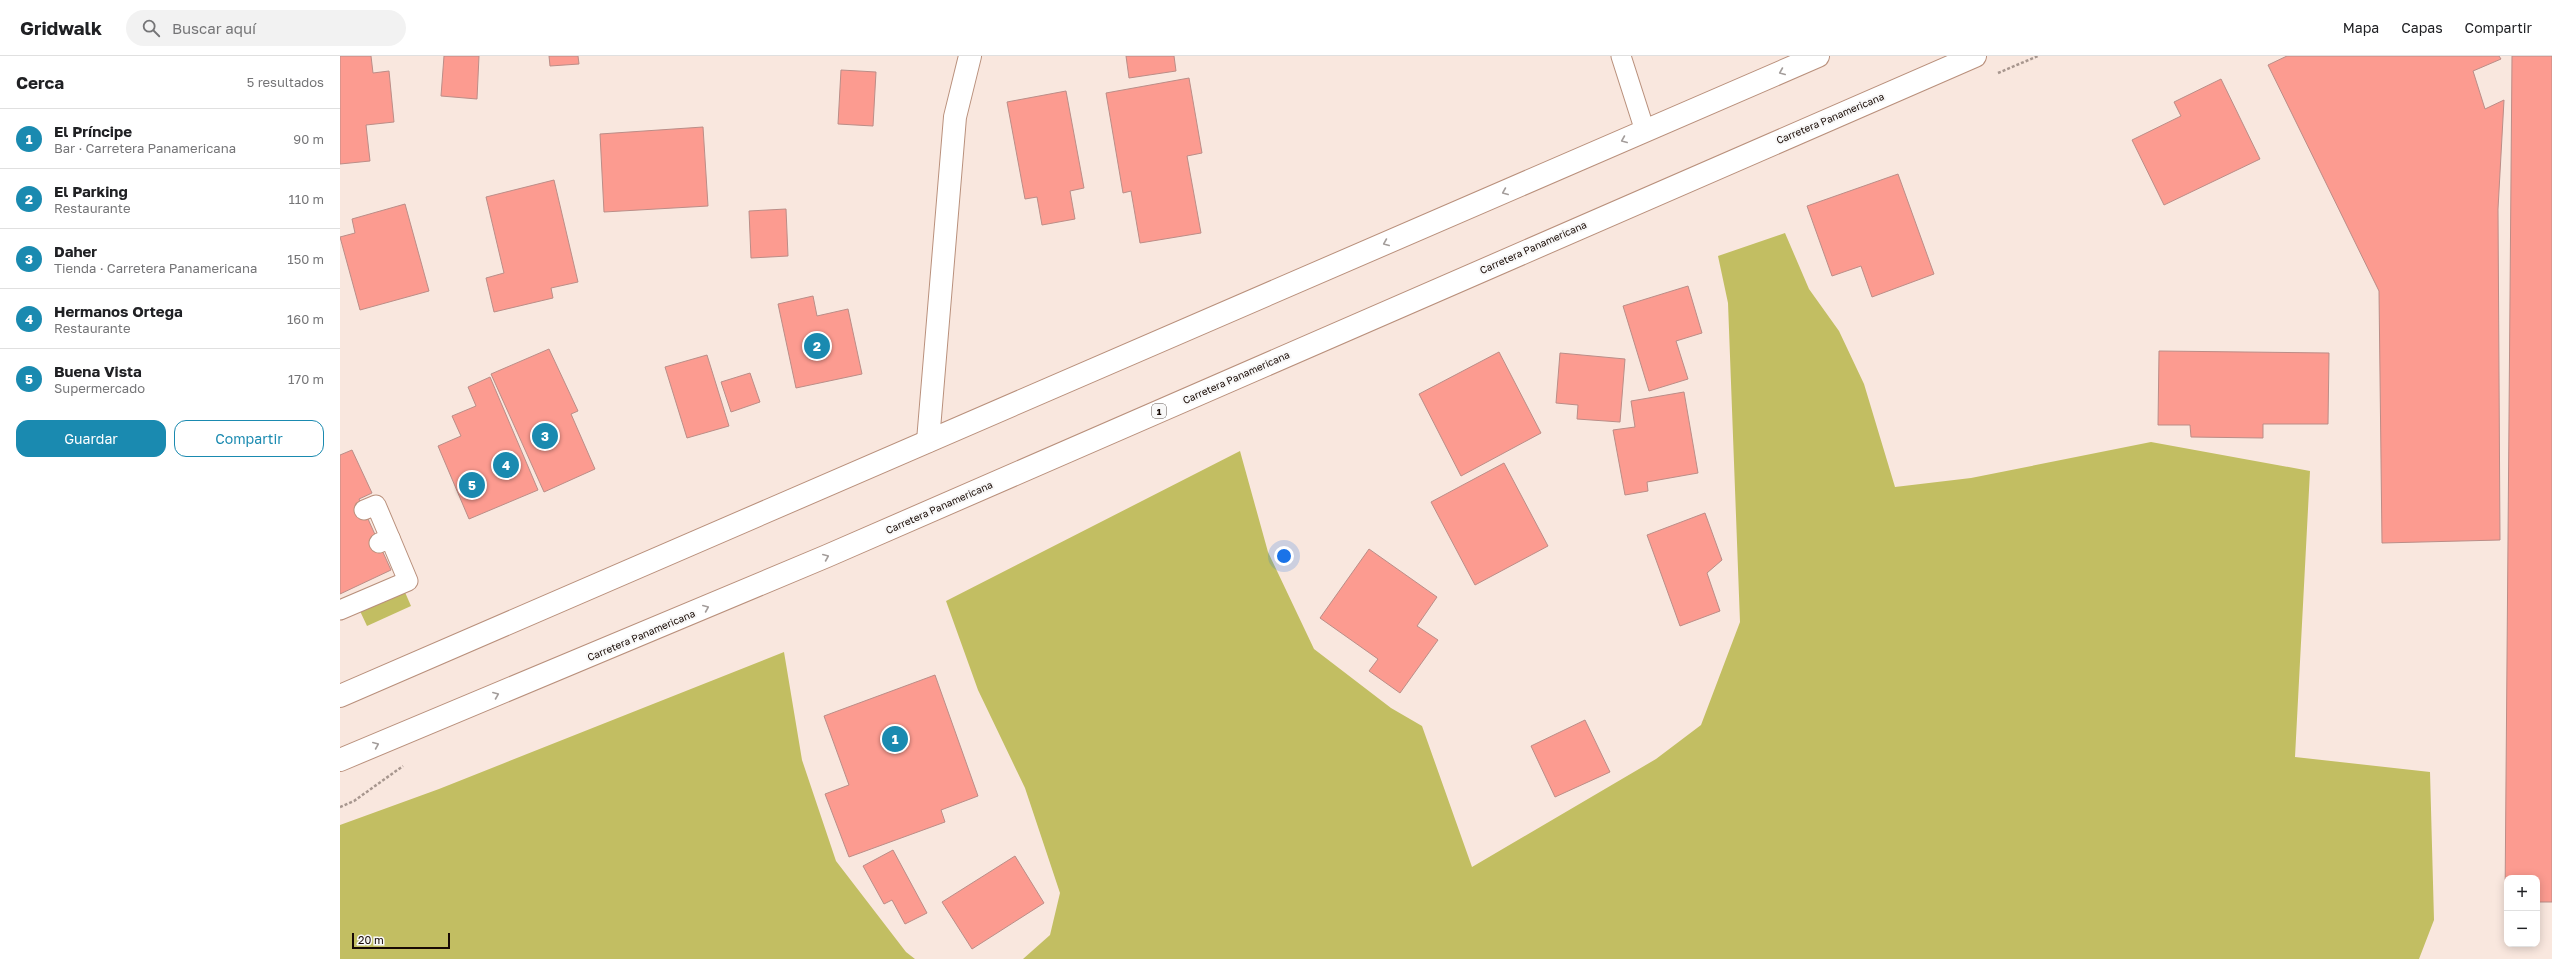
<!DOCTYPE html>
<html lang="es">
<head>
<meta charset="utf-8">
<style>
	body { margin:0; font-family:"Golos Text",sans-serif; background:#f2f2f2; color:#202124 }
	.controls { position:absolute; right:12px; bottom:12px; display:grid; overflow:hidden; border-radius:8px; box-shadow:0 2px 10px #0003 }
	.controls button { width:36px; height:36px; display:grid; place-items:center; padding:0; border:0; border-bottom:1px solid #e0e0e0; background:#fff; color:#202124; font:20px sans-serif }
	.scale { position:absolute; left:12px; bottom:10px; width:98px; box-sizing:border-box; padding-left:4px; border:2px solid #180a04; border-top:0; font-size:11px; line-height:14px; white-space:nowrap; color:#180a04; -webkit-text-stroke:3px #f8f8f8; paint-order:stroke }
	.you { position:absolute; left:944px; top:500px; width:14px; height:14px; margin:-10px; border:3px solid #fff; border-radius:50%; background:#1a73e8; box-shadow:0 0 0 6px #1a73e833 }
	.badge { display:grid; place-items:center; width:26px; height:26px; border-radius:50%; background:#1a8ab0; color:#fff; font-size:13px; font-weight:700 }
	.pin { position:absolute; translate:-50% -50%; border:2px solid #fff; box-shadow:0 1px 4px #0006 }
	.list { margin:0; padding:0; list-style:none }
	h2 { display:flex; justify-content:space-between; align-items:center; height:52px; margin:0; padding:0 16px; font-size:17px }
	h2 small { font-size:13px; font-weight:400; color:#757577 }
	.list li { display:grid; grid-template-columns:26px 1fr auto; gap:12px; align-items:center; box-sizing:border-box; height:60px; padding:0 16px; border-top:1px solid #e0e0e0 }
	.list b { display:block; font-size:15px; white-space:nowrap }
	.list p { margin:0; font-size:13px; white-space:nowrap; color:#757577 }
	.list em { font-size:13px; font-style:normal; color:#757577 }
	.actions { display:flex; gap:8px; padding:12px 16px }
	.actions a { flex:1; padding:9px 0; border:1px solid #1a8ab0; border-radius:12px; text-align:center; font-size:14px; color:#1a8ab0 }
	.actions .main { background:#1a8ab0; color:#fff }
	.icon { flex:none; width:22px; height:22px; fill:none; stroke:currentColor; stroke-width:2; stroke-linecap:round; stroke-linejoin:round }
	.map { position:relative; flex:none; width:2212px; height:903px; overflow:hidden }
	header { display:flex; align-items:center; gap:24px; box-sizing:border-box; height:56px; padding:0 20px; background:#fff; border-bottom:1px solid #e0e0e0 }
	header strong { font-size:19px }
	nav { display:flex; gap:22px; margin-inline-start:auto; font-size:14px }
	.search { width:280px; height:36px; background:#f2f2f2; display:flex; align-items:center; gap:10px; box-sizing:border-box; padding:0 14px; border-radius:22px; color:#757577; font-size:15px }
	main { display:flex }
	aside { flex:1; background:#fff }
	.map>svg:first-child { display:block }
	.green { fill:#c2be62 }
	.building { fill:#fc9b90; stroke:#bb8d87 }
	.lines { fill:none; stroke-linecap:round; stroke-linejoin:round }
	.service-casing { stroke:#b9907c; stroke-width:21 }
	.minor-casing { stroke:#b9907c; stroke-width:24 }
	.trunk-casing { stroke:#b9907c; stroke-width:24 }
	.path { stroke:#a7968e; stroke-width:2.5; stroke-dasharray:3 2; stroke-linecap:butt }
	.service { stroke:#fff; stroke-width:19 }
	.minor { stroke:#fff; stroke-width:22 }
	.trunk { stroke:#fff; stroke-width:22 }
	.oneway { stroke:#a39d9b }
	.labels { text-anchor:middle; dominant-baseline:central; stroke-width:4; stroke-linejoin:round; paint-order:stroke }
	.shield { fill:#f8f8f8; stroke:#5b514d; stroke-width:1 }
	.shield-label { font-size:9px; font-weight:bold; fill:#180a04 }
	.street-label { font-size:10px; fill:#180a04; stroke:#f8f8f8 }
</style>
</head>
<body>
<header>
<strong>Gridwalk</strong>
<div class="search"><svg class="icon" aria-label="search" viewBox="0 0 24 24"><circle cx="10" cy="10" r="6"/><path d="M15 15l6 6"/></svg>Buscar aquí</div>
<nav><a>Mapa</a><a>Capas</a><a>Compartir</a></nav>
</header>
<main>
<aside>
<h2>Cerca<small>5 resultados</small></h2>
<ul class="list">
<li><span class="badge">1</span><div><b>El Príncipe</b><p>Bar · Carretera Panamericana</p></div><em>90 m</em></li>
<li><span class="badge">2</span><div><b>El Parking</b><p>Restaurante</p></div><em>110 m</em></li>
<li><span class="badge">3</span><div><b>Daher</b><p>Tienda · Carretera Panamericana</p></div><em>150 m</em></li>
<li><span class="badge">4</span><div><b>Hermanos Ortega</b><p>Restaurante</p></div><em>160 m</em></li>
<li><span class="badge">5</span><div><b>Buena Vista</b><p>Supermercado</p></div><em>170 m</em></li>
</ul>
<div class="actions"><a class="main">Guardar</a><a>Compartir</a></div>
</aside>
<div class="map">
<svg width="2212" height="903" viewBox="0 0 2212 903">
	<rect width="100%" height="100%" fill="#f9e7de"/>
	<!-- green -->
	<g class="green">
		<polygon points="1445,177 1469,233 1499,275 1524,328 1555,431 1631,422 1811,386 1970,415 1955,701 2090,716 2094,864 2079,903 683,903 710,879 720,837 685,732 638,634 606,545 900,395 928,496 974,593 1051,652 1082,670 1132,811 1316,703 1361,669 1400,566 1388,247 1378,200"/>
		<polygon points="64,534 71,550 27,570 20,555"/>
		<polygon points="444,596 462,704 496,805 566,896 575,903 0,903 0,769 99,733"/>
	</g>
	<!-- building -->
	<g class="building">
		<polygon points="0,0 31,0 33,17 49,15 54,66 26,69 30,105 0,108"/>
		<polygon points="104,0 139,0 137,43 101,40"/>
		<polygon points="209,0 238,0 239,8 210,10"/>
		<polygon points="786,0 834,0 836,15 789,22"/>
		<polygon points="1947,0 2159,0 2161,3 2133,15 2145,53 2164,44 2158,153 2160,484 2042,487 2039,235 1928,9"/>
		<polygon points="2172,0 2212,0 2212,846 2197,846 2197,822 2167,822 2167,846 2165,846"/>
		<polygon points="501,14 536,16 533,70 498,68"/>
		<polygon points="849,22 862,97 847,100 861,177 800,187 791,135 783,137 766,37"/>
		<polygon points="1881,23 1920,103 1824,149 1792,84 1841,60 1834,46"/>
		<polygon points="726,35 744,132 730,135 735,163 702,169 697,141 685,143 667,46"/>
		<polygon points="363,71 368,150 264,156 260,78"/>
		<polygon points="1558,118 1594,218 1532,241 1521,210 1492,220 1467,150"/>
		<polygon points="214,124 238,226 211,232 213,242 154,256 146,222 164,217 146,141"/>
		<polygon points="65,148 89,235 20,254 0,181 15,177 12,163"/>
		<polygon points="446,153 448,200 411,202 409,155"/>
		<polygon points="1348,230 1362,277 1336,285 1348,323 1309,335 1283,250"/>
		<polygon points="473,240 477,260 508,253 522,318 456,332 438,248"/>
		<polygon points="209,293 238,355 231,358 255,413 204,436 151,318"/>
		<polygon points="1819,295 1989,297 1988,368 1923,368 1923,382 1851,381 1850,369 1818,369"/>
		<polygon points="1159,296 1201,377 1121,420 1079,338"/>
		<polygon points="1220,297 1285,303 1280,366 1237,363 1238,349 1216,347"/>
		<polygon points="367,299 389,370 347,382 325,311"/>
		<polygon points="410,317 420,346 391,356 381,326"/>
		<polygon points="150,321 198,434 129,463 98,390 121,380 112,360 136,350 128,331"/>
		<polygon points="1344,336 1358,417 1307,426 1308,435 1285,439 1273,374 1295,371 1291,345"/>
		<polygon points="12,394 32,437 19,443 51,514 0,538 0,399"/>
		<polygon points="1164,407 1208,490 1135,529 1091,446"/>
		<polygon points="1365,457 1382,504 1367,517 1380,555 1340,570 1307,479"/>
		<polygon points="1029,493 1097,541 1077,570 1098,584 1060,637 1029,615 1038,603 980,562"/>
		<polygon points="595,619 638,740 601,754 605,766 509,801 485,738 509,729 484,660"/>
		<polygon points="1245,664 1270,716 1215,741 1191,690"/>
		<polygon points="553,794 587,857 565,868 552,844 544,848 523,810"/>
		<polygon points="675,800 704,847 632,893 602,846"/>
	</g>
	<g class="lines">
		<!-- service casing -->
		<g class="service-casing">
			<g id="service">
				<polyline points="1281,0 1305,75"/>
				<polyline points="24,454 36,449 50,482"/>
				<polyline points="0,554 68,525 50,482 39,487"/>
			</g>
		</g>
		<!-- minor casing -->
		<g class="minor-casing">
			<polyline id="minor" points="588,385 615,61 630,0"/>
		</g>
		<!-- trunk casing -->
		<g class="trunk-casing">
			<g id="trunk">
				<polyline points="0,640 1478,0"/>
				<polyline points="0,704 487,500 1635,0"/>
			</g>
		</g>
		<!-- path -->
		<g class="path">
			<polyline points="1658,17 1698,0"/>
			<polyline points="0,751 14,745 63,710"/>
		</g>
		<!-- service -->
		<use href="#service" class="service"/>
		<!-- minor -->
		<use href="#minor" class="minor"/>
		<!-- trunk -->
		<use href="#trunk" class="trunk"/>
	</g>
	<!-- one-way arrows -->
	<defs><path id="oneway-chevron" d="M-2-3.5L2.5 0L-2 3.5" fill="none" stroke-width="1.6" stroke-linecap="round" stroke-linejoin="round"/></defs>
	<g class="oneway">
		<use href="#oneway-chevron" transform="translate(1442 16) rotate(157)"/>
		<use href="#oneway-chevron" transform="translate(1284 84) rotate(157)"/>
		<use href="#oneway-chevron" transform="translate(1165 136) rotate(157)"/>
		<use href="#oneway-chevron" transform="translate(1046 187) rotate(157)"/>
		<use href="#oneway-chevron" transform="translate(486 501) rotate(-23)"/>
		<use href="#oneway-chevron" transform="translate(366 552) rotate(-23)"/>
		<use href="#oneway-chevron" transform="translate(156 639) rotate(-22)"/>
		<use href="#oneway-chevron" transform="translate(36 689) rotate(-23)"/>
	</g>
	<g class="labels">
		<!-- shield labels -->
		<rect class="shield" x="812" y="348" width="14" height="14" rx="3"/>
		<g class="shield-label">
			<text x="819" y="355">1</text>
		</g>
		<!-- street labels -->
		<g class="street-label">
			<text transform="translate(1490 62) rotate(-23)">Carretera Panamericana</text>
			<text transform="translate(1193 191) rotate(-24)">Carretera Panamericana</text>
			<text transform="translate(896 321) rotate(-24)">Carretera Panamericana</text>
			<text transform="translate(599 451) rotate(-24)">Carretera Panamericana</text>
			<text transform="translate(301 579) rotate(-23)">Carretera Panamericana</text>
		</g>
	</g>
</svg>
<div class="controls">
<button>+</button>
<button>−</button>
</div>
<div class="scale">20 m</div>
<div class="you"></div>
<div class="pin badge" style="left:555px;top:683px">1</div>
<div class="pin badge" style="left:477px;top:290px">2</div>
<div class="pin badge" style="left:205px;top:380px">3</div>
<div class="pin badge" style="left:166px;top:409px">4</div>
<div class="pin badge" style="left:132px;top:429px">5</div>
</div>
</main>
</body>
</html>
